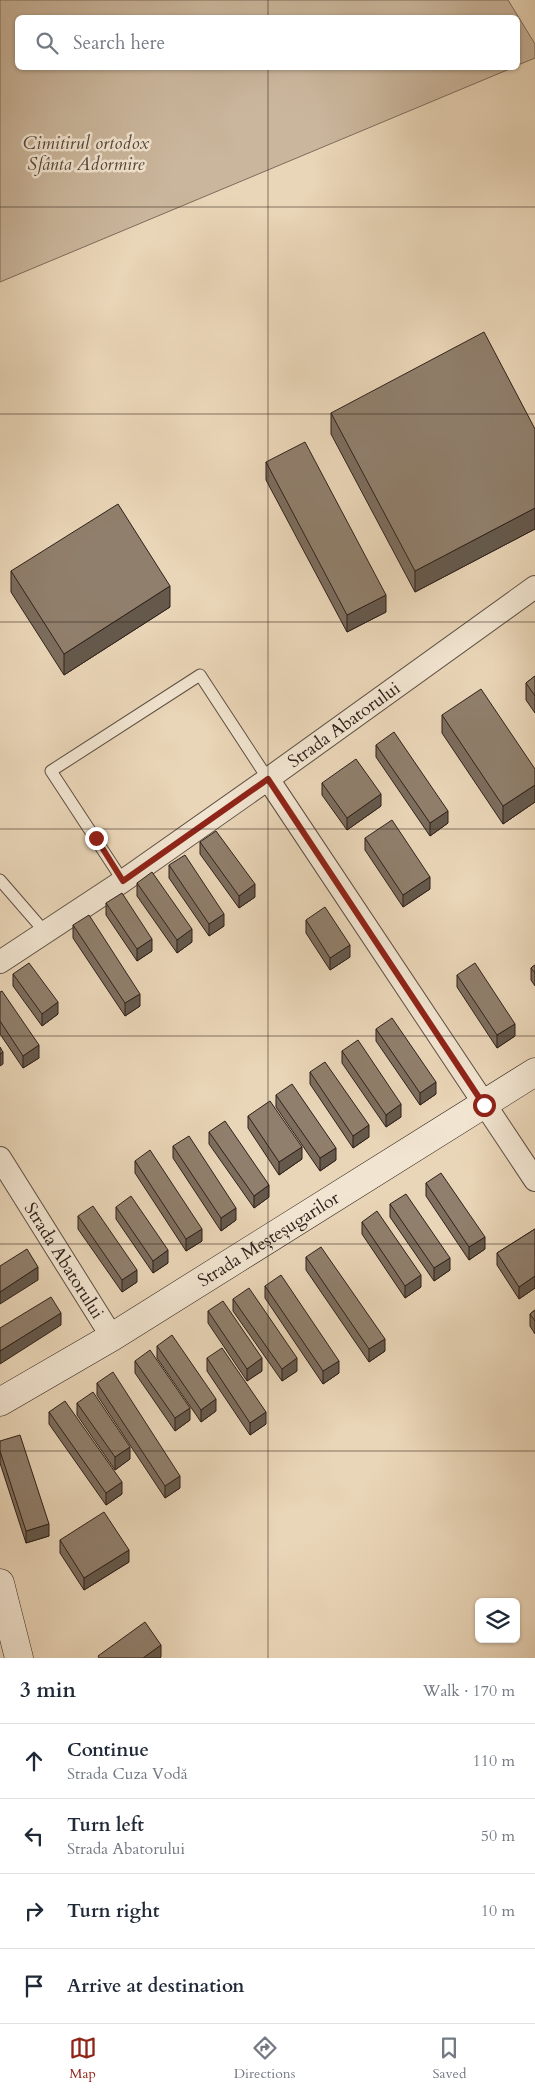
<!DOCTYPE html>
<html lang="en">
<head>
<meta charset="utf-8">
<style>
	body { margin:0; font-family:Cardo,serif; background:#f6f6f7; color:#1f2937 }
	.controls { position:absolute; right:15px; bottom:15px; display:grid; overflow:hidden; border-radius:8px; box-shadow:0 1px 4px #0004 }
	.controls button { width:45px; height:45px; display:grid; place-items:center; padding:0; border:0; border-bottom:1px solid #e0e1e3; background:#fff; color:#1f2937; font:25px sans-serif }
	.stop { position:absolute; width:15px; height:15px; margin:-11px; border:4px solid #8f2418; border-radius:50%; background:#fff }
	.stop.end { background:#8f2418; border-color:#fff; box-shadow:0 1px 5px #0008 }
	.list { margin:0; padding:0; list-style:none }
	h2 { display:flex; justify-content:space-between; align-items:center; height:65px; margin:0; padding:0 20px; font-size:21px }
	h2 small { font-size:16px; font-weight:400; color:#747a83 }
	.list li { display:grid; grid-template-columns:32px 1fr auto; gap:15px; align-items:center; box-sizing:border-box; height:75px; padding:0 20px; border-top:1px solid #e0e1e3 }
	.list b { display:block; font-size:19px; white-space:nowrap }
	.list p { margin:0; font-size:16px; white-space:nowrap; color:#747a83 }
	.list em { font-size:16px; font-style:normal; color:#747a83 }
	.icon { flex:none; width:28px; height:28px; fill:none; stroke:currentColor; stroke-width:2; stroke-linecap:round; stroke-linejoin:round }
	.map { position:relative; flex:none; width:535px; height:1658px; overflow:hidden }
	.search { position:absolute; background:#fff; box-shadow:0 1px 4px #0004; left:15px; right:15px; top:15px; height:55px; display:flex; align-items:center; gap:12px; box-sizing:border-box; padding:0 18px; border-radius:8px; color:#747a83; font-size:19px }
	.sheet { height:365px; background:#fff }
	nav { display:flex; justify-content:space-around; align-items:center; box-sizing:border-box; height:70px; border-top:1px solid #e0e1e3; background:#fff; font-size:14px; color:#747a83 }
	nav a { display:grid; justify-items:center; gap:2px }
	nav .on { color:#8f2418 }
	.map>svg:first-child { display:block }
	.green { fill:#cab69c; stroke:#7d6c5c }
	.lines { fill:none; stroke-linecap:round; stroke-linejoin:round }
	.lane-casing { stroke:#5e4e42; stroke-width:13 }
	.street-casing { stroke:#5e4e42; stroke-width:24 }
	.secondary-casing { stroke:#30211b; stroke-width:29 }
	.lane { stroke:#f1e4d0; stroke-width:11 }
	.street { stroke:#f1e4d0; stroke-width:22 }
	.secondary { stroke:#f1e4d0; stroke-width:28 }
	.wall { fill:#7c6d5d; stroke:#30211b }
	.shaded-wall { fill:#65594c; stroke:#30211b }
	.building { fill:#907f6c; stroke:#30211b }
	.route { stroke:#8f2418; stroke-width:6 }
	.grid { fill:none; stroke:#30211b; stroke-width:1; stroke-opacity:0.55 }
	.labels { text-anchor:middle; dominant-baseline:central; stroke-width:5; stroke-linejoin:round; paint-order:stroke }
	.park-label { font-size:18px; font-style:italic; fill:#56463b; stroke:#f1e4d0 }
	.street-label { font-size:18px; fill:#30211b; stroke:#f1e4d0 }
</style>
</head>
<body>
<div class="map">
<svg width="535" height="1658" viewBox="0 0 535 1658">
	<rect width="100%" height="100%" fill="#e9d5b7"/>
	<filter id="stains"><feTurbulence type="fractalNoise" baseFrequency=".004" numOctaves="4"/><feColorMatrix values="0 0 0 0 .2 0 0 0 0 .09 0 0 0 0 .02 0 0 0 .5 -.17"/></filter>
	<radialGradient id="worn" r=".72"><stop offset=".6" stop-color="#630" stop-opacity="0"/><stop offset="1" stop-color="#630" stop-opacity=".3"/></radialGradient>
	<!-- green -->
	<polygon class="green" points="0,0 508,0 535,44 535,58 518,65 518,18 18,18 18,68 512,68 0,282"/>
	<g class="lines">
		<!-- lane casing -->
		<g class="lane-casing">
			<g id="lane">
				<polyline points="0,880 45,932"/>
				<polyline points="123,881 51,771 200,675 268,779"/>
			</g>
		</g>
		<!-- street casing -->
		<g class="street-casing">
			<g id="street">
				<polyline points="268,779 535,1180"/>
				<path id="s1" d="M0,962L123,881L268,779L535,587"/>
				<path id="s2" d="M0,1158L112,1337"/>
			</g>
		</g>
		<!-- secondary casing -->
		<g class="secondary-casing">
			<g id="secondary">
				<path id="s3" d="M0,1402L112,1337L535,1072"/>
				<polyline points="0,1583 19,1658"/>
			</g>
		</g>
		<!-- lane -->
		<use href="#lane" class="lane"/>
		<!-- street -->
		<use href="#street" class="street"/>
		<!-- secondary -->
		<use href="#secondary" class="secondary"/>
	</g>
	<!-- wall -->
	<g class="wall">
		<polygon points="331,413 535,429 535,529 415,592 331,434"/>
		<polygon points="266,462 386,612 347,632 266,480"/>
		<polygon points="11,571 170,607 64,675 11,592"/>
		<polygon points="535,676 535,713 526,700 526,683"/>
		<polygon points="442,715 535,769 535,802 503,824 442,733"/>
		<polygon points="376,745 448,823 430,836 376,757"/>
		<polygon points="322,783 381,806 347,830 322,795"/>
		<polygon points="365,838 430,889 403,907 365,850"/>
		<polygon points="200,842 255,897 239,908 200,854"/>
		<polygon points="169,865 224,926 209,936 169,878"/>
		<polygon points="137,883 192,942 177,953 137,896"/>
		<polygon points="106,903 152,951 137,961 106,915"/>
		<polygon points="306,920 350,957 330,970 306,933"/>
		<polygon points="73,925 140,1006 125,1016 73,938"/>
		<polygon points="535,965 535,986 531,980 531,968"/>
		<polygon points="13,974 58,1014 42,1026 13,986"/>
		<polygon points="457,975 515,1036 497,1048 457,987"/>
		<polygon points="0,992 39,1058 23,1068 0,1034"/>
		<polygon points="376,1029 436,1094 420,1105 376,1041"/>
		<polygon points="342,1051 401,1117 386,1127 342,1063"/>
		<polygon points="310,1072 369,1137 353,1148 310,1084"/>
		<polygon points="276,1095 336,1160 320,1171 276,1107"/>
		<polygon points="248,1116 302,1159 279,1175 248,1128"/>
		<polygon points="209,1132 269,1197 254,1208 209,1144"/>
		<polygon points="173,1146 236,1220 221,1231 173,1158"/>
		<polygon points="135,1161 202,1241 186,1251 135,1173"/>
		<polygon points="426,1183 485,1249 469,1260 426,1196"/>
		<polygon points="390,1204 450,1270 434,1281 390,1217"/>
		<polygon points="116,1207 168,1263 153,1273 116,1219"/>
		<polygon points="78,1216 137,1282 122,1292 78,1229"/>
		<polygon points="362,1222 421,1287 405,1298 362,1234"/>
		<polygon points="535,1229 535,1288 519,1299 497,1265 497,1253"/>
		<polygon points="306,1257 385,1351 369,1362 306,1270"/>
		<polygon points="265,1286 339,1373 323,1384 265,1298"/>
		<polygon points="233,1299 297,1371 282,1381 233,1311"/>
		<polygon points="535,1310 535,1334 530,1326 530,1314"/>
		<polygon points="208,1311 262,1371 247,1381 208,1323"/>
		<polygon points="157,1346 216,1411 201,1422 157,1358"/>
		<polygon points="207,1358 266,1424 250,1435 207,1371"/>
		<polygon points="135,1361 190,1420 175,1431 135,1373"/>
		<polygon points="97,1383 180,1488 165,1498 97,1395"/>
		<polygon points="77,1403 130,1459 115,1470 77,1415"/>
		<polygon points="49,1412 122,1494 106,1505 49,1424"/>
		<polygon points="0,1441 49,1536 26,1543 0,1463"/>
		<polygon points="60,1540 129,1562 84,1590 60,1553"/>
	</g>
	<!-- shaded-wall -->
	<g class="shaded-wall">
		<polygon points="535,508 535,529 415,592 415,571"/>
		<polygon points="170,586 170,607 64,675 64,654"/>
		<polygon points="386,595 386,612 347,632 347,615"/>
		<polygon points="535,785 535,802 503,824 503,806"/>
		<polygon points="381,794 381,806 347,830 347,818"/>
		<polygon points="448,811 448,823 430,836 430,823"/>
		<polygon points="430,877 430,889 403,907 403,895"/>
		<polygon points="255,884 255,897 239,908 239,896"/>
		<polygon points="224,914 224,926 209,936 209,924"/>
		<polygon points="192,929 192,942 177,953 177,940"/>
		<polygon points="152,939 152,951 137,961 137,949"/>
		<polygon points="350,945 350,957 330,970 330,958"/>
		<polygon points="140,994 140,1006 125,1016 125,1003"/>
		<polygon points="58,1002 58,1014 42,1026 42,1014"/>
		<polygon points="515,1024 515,1036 497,1048 497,1035"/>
		<polygon points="39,1045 39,1058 23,1068 23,1056"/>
		<polygon points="3,1052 3,1064 0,1066 0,1054"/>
		<polygon points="436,1082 436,1094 420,1105 420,1093"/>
		<polygon points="401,1104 401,1117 386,1127 386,1115"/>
		<polygon points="369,1125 369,1137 353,1148 353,1136"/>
		<polygon points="302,1147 302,1159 279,1175 279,1162"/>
		<polygon points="336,1148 336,1160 320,1171 320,1158"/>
		<polygon points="269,1185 269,1197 254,1208 254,1196"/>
		<polygon points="236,1208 236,1220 221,1231 221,1218"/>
		<polygon points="202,1229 202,1241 186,1251 186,1239"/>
		<polygon points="485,1237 485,1249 469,1260 469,1247"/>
		<polygon points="168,1250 168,1263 153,1273 153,1261"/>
		<polygon points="450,1258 450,1270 434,1281 434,1268"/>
		<polygon points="38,1267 38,1280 0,1304 0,1292"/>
		<polygon points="137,1270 137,1282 122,1292 122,1280"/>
		<polygon points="421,1275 421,1287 405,1298 405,1286"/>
		<polygon points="535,1276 535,1288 519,1299 519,1287"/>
		<polygon points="61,1313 61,1325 0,1364 0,1351"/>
		<polygon points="385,1339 385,1351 369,1362 369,1349"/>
		<polygon points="262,1358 262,1371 247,1381 247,1369"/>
		<polygon points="297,1358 297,1371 282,1381 282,1369"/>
		<polygon points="339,1361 339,1373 323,1384 323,1371"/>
		<polygon points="216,1399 216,1411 201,1422 201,1410"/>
		<polygon points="190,1408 190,1420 175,1431 175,1418"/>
		<polygon points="266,1412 266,1424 250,1435 250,1423"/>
		<polygon points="130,1447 130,1459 115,1470 115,1457"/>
		<polygon points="180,1476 180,1488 165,1498 165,1486"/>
		<polygon points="122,1482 122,1494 106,1505 106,1493"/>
		<polygon points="49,1524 49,1536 26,1543 26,1531"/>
		<polygon points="129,1550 129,1562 84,1590 84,1578"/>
		<polygon points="161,1645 161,1657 160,1658 143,1658"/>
	</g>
	<!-- building -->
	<g class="building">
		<polygon points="484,332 535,429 535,508 415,571 331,413"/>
		<polygon points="305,442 386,595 347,615 266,462"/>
		<polygon points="118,504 170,586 64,654 11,571"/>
		<polygon points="535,676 535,696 526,683"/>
		<polygon points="481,689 535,769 535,785 503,806 442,715"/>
		<polygon points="394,732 448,811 430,823 376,745"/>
		<polygon points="356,759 381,794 347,818 322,783"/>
		<polygon points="392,820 430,877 403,895 365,838"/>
		<polygon points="216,831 255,884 239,896 200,842"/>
		<polygon points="185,855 224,914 209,924 169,865"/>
		<polygon points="152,872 192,929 177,940 137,883"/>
		<polygon points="122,893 152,939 137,949 106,903"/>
		<polygon points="325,907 350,945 330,958 306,920"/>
		<polygon points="89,915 140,994 125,1003 73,925"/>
		<polygon points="29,963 58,1002 42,1014 13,974"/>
		<polygon points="475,963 515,1024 497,1035 457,975"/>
		<polygon points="535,965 535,973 531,968"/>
		<polygon points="2,991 39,1045 23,1056 0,1021 0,992"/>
		<polygon points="392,1018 436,1082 420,1093 376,1029"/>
		<polygon points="358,1040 401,1104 386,1115 342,1051"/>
		<polygon points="0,1047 3,1052 0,1054"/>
		<polygon points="325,1062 369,1125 353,1136 310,1072"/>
		<polygon points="292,1084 336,1148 320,1158 276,1095"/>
		<polygon points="270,1101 302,1147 279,1162 248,1116"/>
		<polygon points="225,1121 269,1185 254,1196 209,1132"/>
		<polygon points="189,1136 236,1208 221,1218 173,1146"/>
		<polygon points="150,1150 202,1229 186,1239 135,1161"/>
		<polygon points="441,1173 485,1237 469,1247 426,1183"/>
		<polygon points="406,1194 450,1258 434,1268 390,1204"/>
		<polygon points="131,1196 168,1250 153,1261 116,1207"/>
		<polygon points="93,1206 137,1270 122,1280 78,1216"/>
		<polygon points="377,1211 421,1275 405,1286 362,1222"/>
		<polygon points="535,1229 535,1276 519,1287 497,1253"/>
		<polygon points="321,1247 385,1339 369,1349 306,1257"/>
		<polygon points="27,1249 38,1267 0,1292 0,1266"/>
		<polygon points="281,1275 339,1361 323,1371 265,1286"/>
		<polygon points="249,1288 297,1358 282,1369 233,1299"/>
		<polygon points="51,1297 61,1313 0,1351 0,1328"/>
		<polygon points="223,1301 262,1358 247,1369 208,1311"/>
		<polygon points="535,1310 535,1321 530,1314"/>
		<polygon points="172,1335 216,1399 201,1410 157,1346"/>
		<polygon points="222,1348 266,1412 250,1423 207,1358"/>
		<polygon points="150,1350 190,1408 175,1418 135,1361"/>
		<polygon points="113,1372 180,1476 165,1486 97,1383"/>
		<polygon points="93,1392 130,1447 115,1457 77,1403"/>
		<polygon points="65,1401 122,1482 106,1493 49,1412"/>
		<polygon points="20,1435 49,1524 26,1531 0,1451 0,1441"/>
		<polygon points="104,1512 129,1550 84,1578 60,1540"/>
		<polygon points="145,1622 161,1645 143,1658 99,1658 98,1656"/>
	</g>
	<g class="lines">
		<!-- route -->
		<polyline class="route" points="96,838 123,881 268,779 484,1105"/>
	</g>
	<!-- grid -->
	<path class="grid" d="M268,0V18M268,68V1658M0,207H535M0,414H535M0,622H535M0,829H535M0,1036H535M0,1244H535M0,1451H535"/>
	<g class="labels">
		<!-- park labels -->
		<g class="park-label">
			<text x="86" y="143">Cimitirul ortodox<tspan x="86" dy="21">Sfânta Adormire</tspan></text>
		</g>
		<!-- street labels -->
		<g class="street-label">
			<text stroke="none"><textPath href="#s1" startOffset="418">Strada Abatorului</textPath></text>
			<text stroke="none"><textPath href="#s3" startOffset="314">Strada Meșteșugarilor</textPath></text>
			<text stroke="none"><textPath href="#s2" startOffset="121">Strada Abatorului</textPath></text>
		</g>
	</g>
	<rect width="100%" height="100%" filter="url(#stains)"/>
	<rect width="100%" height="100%" fill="url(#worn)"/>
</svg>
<div class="controls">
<button><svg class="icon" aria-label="layers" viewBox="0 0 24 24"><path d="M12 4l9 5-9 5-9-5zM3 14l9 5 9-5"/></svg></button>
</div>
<div class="stop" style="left:484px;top:1105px"></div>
<div class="stop end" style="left:96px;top:838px"></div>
<div class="search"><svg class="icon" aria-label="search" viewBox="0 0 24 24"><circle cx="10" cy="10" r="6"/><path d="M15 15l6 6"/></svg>Search here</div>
</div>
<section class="sheet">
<h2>3 min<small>Walk · 170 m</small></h2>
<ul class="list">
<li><svg class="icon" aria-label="ahead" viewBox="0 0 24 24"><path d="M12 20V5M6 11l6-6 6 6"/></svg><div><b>Continue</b><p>Strada Cuza Vodă</p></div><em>110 m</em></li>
<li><svg class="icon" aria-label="left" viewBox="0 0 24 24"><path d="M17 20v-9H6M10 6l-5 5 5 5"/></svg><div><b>Turn left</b><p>Strada Abatorului</p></div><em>50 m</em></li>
<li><svg class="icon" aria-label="right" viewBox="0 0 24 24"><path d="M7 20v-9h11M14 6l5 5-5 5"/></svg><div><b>Turn right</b></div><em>10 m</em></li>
<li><svg class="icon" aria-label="arrive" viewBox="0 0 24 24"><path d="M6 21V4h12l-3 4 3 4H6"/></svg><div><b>Arrive at destination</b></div></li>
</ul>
</section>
<nav>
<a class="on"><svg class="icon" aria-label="map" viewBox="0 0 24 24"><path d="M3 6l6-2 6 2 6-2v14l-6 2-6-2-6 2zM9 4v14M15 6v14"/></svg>Map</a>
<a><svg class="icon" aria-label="directions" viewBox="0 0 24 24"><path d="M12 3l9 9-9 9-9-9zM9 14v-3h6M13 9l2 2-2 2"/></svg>Directions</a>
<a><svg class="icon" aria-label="saved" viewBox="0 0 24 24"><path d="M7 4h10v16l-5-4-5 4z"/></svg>Saved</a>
</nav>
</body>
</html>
